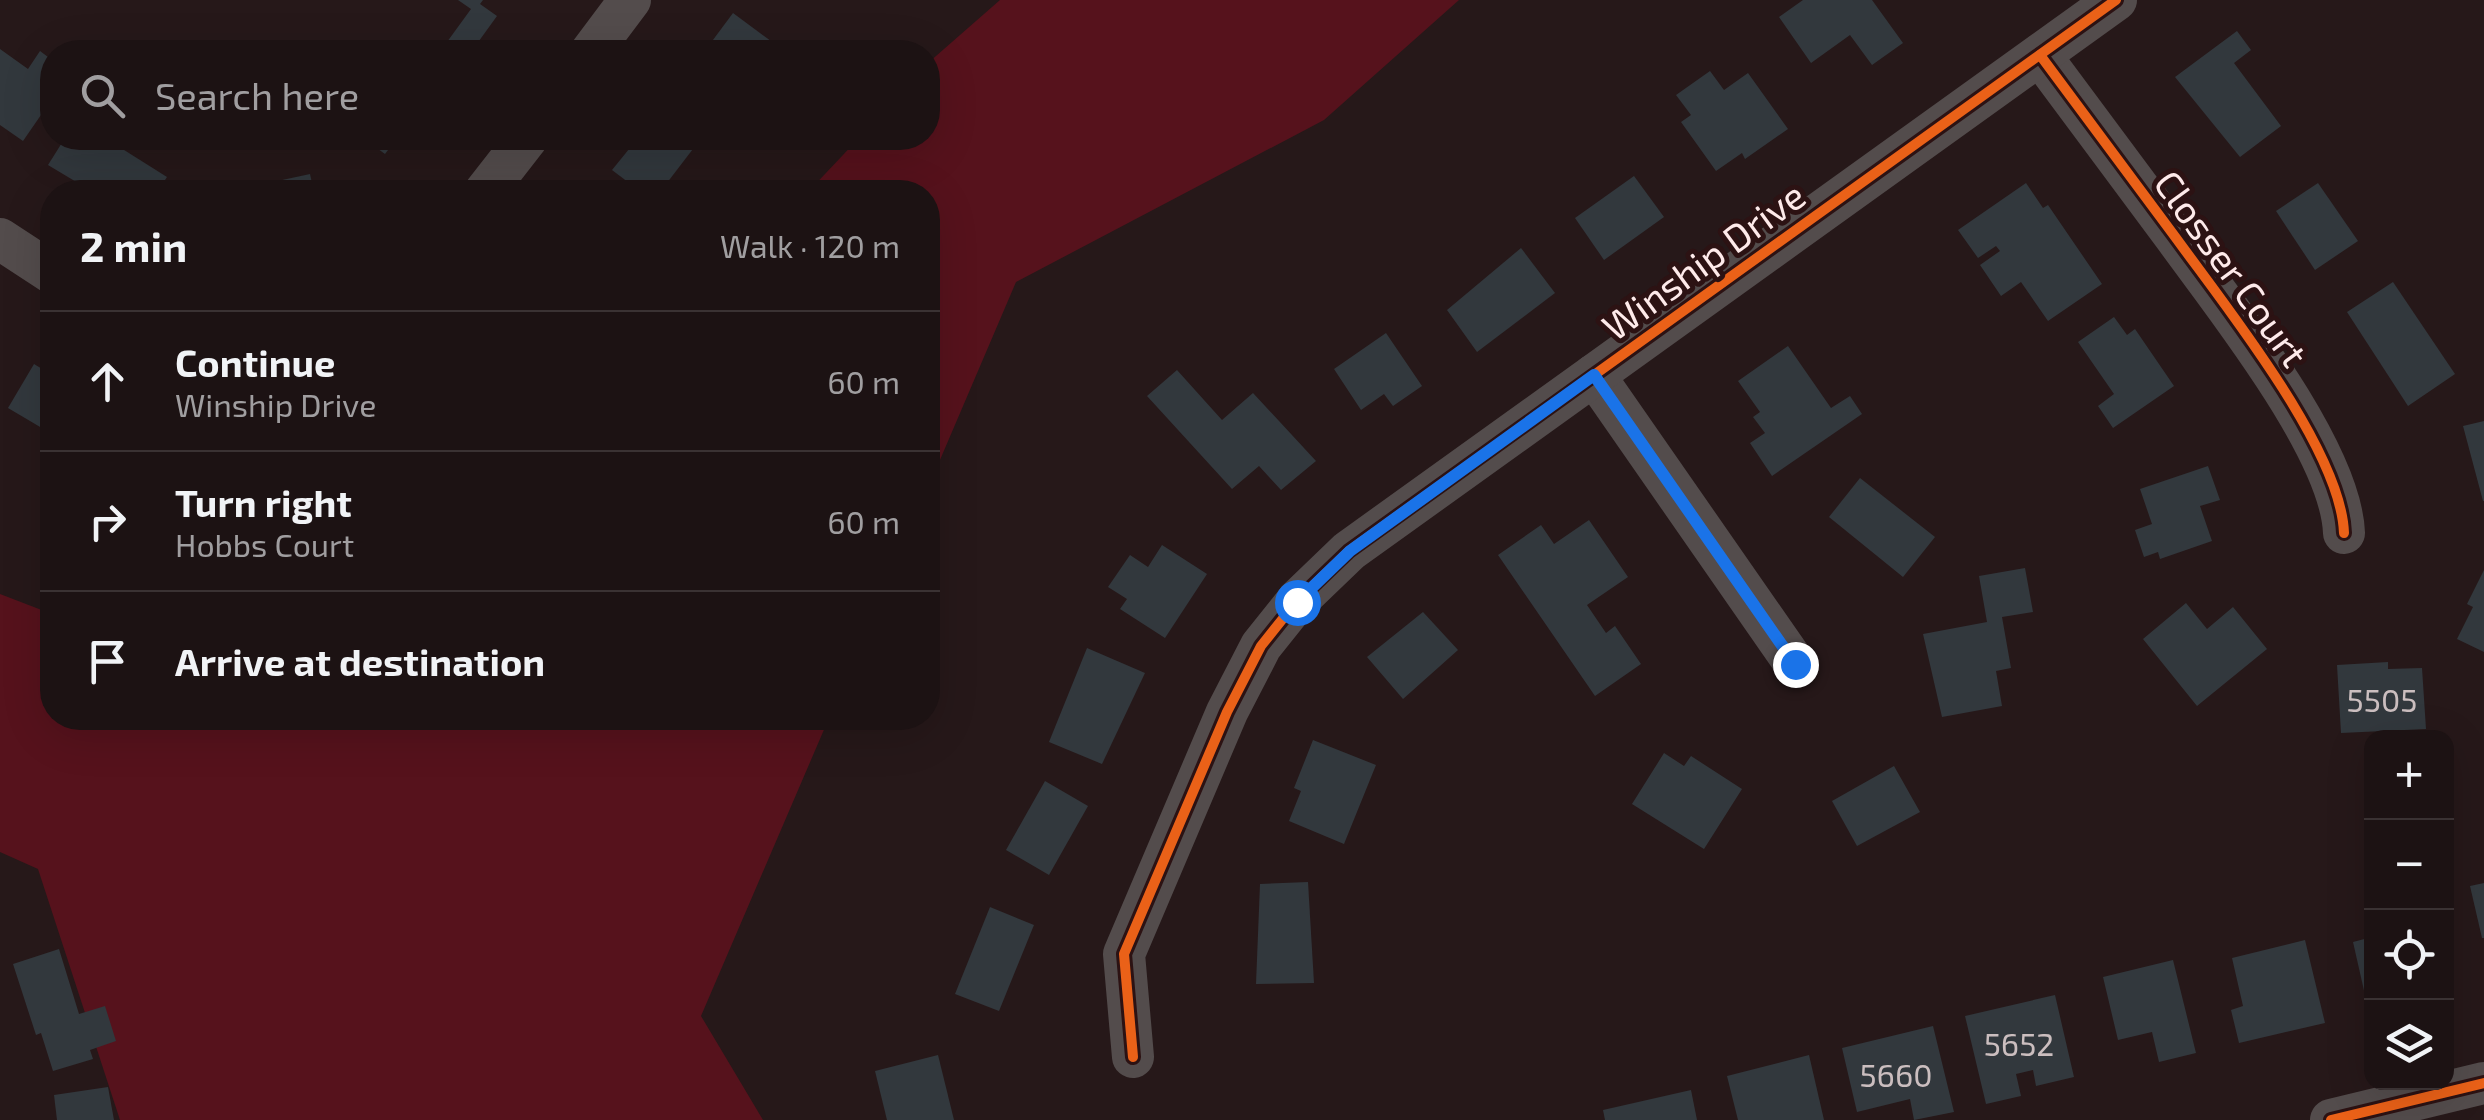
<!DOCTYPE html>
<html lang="en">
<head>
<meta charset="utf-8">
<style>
	body { margin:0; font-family:"Exo 2",sans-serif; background:#251b1c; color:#f1f3f6 }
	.controls { position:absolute; right:30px; bottom:30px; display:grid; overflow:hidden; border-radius:20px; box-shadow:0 10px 40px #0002 }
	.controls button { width:90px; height:90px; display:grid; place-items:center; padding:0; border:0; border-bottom:2px solid #3a3233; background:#1c1213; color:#f1f3f6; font:50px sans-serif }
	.stop { position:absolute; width:30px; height:30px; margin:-22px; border:8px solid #1a73e8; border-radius:50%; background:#fff }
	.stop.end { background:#1a73e8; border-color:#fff; box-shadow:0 2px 10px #0008 }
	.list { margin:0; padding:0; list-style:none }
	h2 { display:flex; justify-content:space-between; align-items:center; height:130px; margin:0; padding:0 40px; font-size:42px }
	h2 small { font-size:32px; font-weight:400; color:#a09ea0 }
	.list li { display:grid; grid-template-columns:65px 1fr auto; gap:30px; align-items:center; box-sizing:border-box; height:140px; padding:0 40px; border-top:2px solid #3a3233 }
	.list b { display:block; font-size:38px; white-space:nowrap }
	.list p { margin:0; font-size:32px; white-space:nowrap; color:#a09ea0 }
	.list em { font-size:32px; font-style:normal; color:#a09ea0 }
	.icon { flex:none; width:55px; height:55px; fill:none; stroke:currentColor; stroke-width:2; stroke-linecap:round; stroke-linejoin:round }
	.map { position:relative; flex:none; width:2484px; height:1120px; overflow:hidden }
	.search { position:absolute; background:#1c1213; box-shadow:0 10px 40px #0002; left:40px; top:40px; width:900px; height:110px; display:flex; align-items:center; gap:25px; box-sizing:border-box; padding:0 35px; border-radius:40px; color:#a09ea0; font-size:38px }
	.panel { position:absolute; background:#1c1213; box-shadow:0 10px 40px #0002; left:40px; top:180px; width:900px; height:550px; border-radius:40px }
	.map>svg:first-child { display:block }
	.green { fill:#56121c }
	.building { fill:#32383d }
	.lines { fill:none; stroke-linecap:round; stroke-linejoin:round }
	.street { stroke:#534c4c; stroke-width:42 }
	.cycleway-casing { stroke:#2c1213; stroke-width:16 }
	.cycleway { stroke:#ea6118; stroke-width:10 }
	.route { stroke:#1a73e8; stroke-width:12 }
	.labels { text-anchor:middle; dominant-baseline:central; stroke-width:10; stroke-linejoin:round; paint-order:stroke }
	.number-label { font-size:32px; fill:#cbbebf }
	.street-label { font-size:38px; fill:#feeaea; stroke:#2c1213 }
</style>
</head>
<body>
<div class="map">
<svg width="2484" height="1120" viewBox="0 0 2484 1120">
	<rect width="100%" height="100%" fill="#261819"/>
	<!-- green -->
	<g class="green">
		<polygon points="1000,0 1459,0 1324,120 1016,282 928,488 928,192 808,192 859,138 928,138 928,63"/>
		<polygon points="0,594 52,614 52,718 829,718 701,1016 763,1120 120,1120 38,869 0,852"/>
	</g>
	<!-- building -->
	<g class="building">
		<polygon points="458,0 483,0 480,4 497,16 471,52 461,52 447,42 471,9"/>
		<polygon points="1803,0 1872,0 1903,43 1872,65 1850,35 1811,63 1779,17"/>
		<polygon points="733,13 775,44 769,52 704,52"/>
		<polygon points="2237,31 2251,50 2234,63 2281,126 2240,157 2175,77"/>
		<polygon points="0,49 28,69 40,51 52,60 52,99 23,141 0,125"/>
		<polygon points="1710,71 1724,90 1748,73 1788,129 1745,159 1742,153 1716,171 1681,122 1691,115 1676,95"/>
		<polygon points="65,138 105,138 167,177 157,192 93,192 48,165"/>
		<polygon points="363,138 397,138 385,154"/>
		<polygon points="638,138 686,138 696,145 660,192 641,192 612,170"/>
		<polygon points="310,174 314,192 259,192 259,185"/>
		<polygon points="1634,176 1664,217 1604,260 1575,218"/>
		<polygon points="2026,183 2043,208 2048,205 2102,284 2048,321 2021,282 2001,296 1980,265 2000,251 1996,246 1978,258 1958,230"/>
		<polygon points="2318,183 2358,241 2315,270 2276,211"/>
		<polygon points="1521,248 1555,293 1477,352 1447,310"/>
		<polygon points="2393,282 2455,374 2408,406 2347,312"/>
		<polygon points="2114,317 2127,335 2135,329 2174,386 2113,428 2098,406 2114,394 2078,342"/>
		<polygon points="1386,333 1422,386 1393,406 1384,394 1361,410 1334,369"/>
		<polygon points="1788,346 1831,408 1850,396 1862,414 1772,476 1750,443 1765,433 1753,417 1760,412 1738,381"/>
		<polygon points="34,364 52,375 52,434 8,408"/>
		<polygon points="1177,370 1222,420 1253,393 1316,461 1281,490 1259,466 1232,489 1147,396"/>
		<polygon points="2484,421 2484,501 2483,501 2463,426"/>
		<polygon points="2208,466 2220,500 2200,506 2212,541 2160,559 2158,552 2144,557 2135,530 2152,524 2140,489"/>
		<polygon points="1860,478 1935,537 1903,577 1829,517"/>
		<polygon points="1589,520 1628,577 1587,605 1606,633 1615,626 1641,664 1595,696 1498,555 1541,525 1554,544"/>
		<polygon points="1162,545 1207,574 1165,638 1120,609 1127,599 1108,587 1130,555 1148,567"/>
		<polygon points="2025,568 2033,612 2002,617 2011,668 1996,671 2002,706 1942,717 1923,634 1987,622 1979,576"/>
		<polygon points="2484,570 2484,652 2457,639 2473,607 2467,604"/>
		<polygon points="2186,603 2207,629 2233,607 2267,649 2197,706 2143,639"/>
		<polygon points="1423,612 1458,650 1403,699 1367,657"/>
		<polygon points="1087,648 1145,673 1102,764 1049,742"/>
		<polygon points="2388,662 2388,669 2422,668 2426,729 2341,733 2337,665"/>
		<polygon points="1313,740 1376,765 1344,844 1289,821 1301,791 1294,788"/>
		<polygon points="1664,753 1684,766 1691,756 1742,789 1704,849 1632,804"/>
		<polygon points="1894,766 1920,812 1857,846 1832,801"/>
		<polygon points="1045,781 1088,806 1049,875 1006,850"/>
		<polygon points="1308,882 1314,983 1256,984 1260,884"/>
		<polygon points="2484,883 2484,938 2482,938 2470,886"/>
		<polygon points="990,907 1034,925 999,1011 955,994"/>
		<polygon points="2372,937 2372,1017 2370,1017 2353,942"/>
		<polygon points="2305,940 2325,1023 2239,1043 2231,1010 2243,1006 2232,958"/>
		<polygon points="59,949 79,1014 105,1006 116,1041 90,1050 93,1059 53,1071 41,1033 36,1035 13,964"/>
		<polygon points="2173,960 2196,1053 2159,1062 2152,1032 2118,1040 2103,977"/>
		<polygon points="2055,995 2074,1077 2036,1086 2033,1070 2016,1074 2021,1096 1986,1104 1965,1016"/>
		<polygon points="1933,1026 1954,1112 1914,1120 1910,1099 1857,1112 1842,1048"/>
		<polygon points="938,1055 954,1120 887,1120 875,1071"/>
		<polygon points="1809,1055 1824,1120 1738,1120 1727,1076"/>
		<polygon points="108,1087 114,1120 57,1120 54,1095"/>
		<polygon points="1691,1090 1697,1120 1605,1120 1603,1110"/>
	</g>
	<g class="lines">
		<!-- street -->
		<g class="street">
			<polyline points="591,52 630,0"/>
			<path d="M2040,55C2085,116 2131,177 2176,238C2226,307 2341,450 2344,533"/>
			<polyline points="485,192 527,138"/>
			<polyline points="0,239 52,273"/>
			<polyline points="1594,375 1795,664"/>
			<polyline points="1133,1057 1124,954 1227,712 1261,646 1297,601 1349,551 2116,0"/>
			<polyline points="2331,1120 2484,1083"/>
		</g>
		<!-- cycleway casing -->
		<g class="cycleway-casing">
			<g id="cycleway">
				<path d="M2040,55C2085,116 2131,177 2176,238C2226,307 2341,450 2344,533"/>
				<polyline points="1133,1057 1124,954 1227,712 1261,646 1297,601 1349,551 2116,0"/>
				<polyline points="2331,1120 2484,1083"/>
			</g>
		</g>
		<!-- cycleway -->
		<use href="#cycleway" class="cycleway"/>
	</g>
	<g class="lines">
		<!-- route -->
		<polyline class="route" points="1297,602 1350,551 1594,375 1795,664"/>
	</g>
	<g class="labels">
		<!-- number labels -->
		<g class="number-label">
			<text x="2382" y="699">5505</text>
			<text x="2019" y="1043">5652</text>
			<text x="1896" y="1074">5660</text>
		</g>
		<!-- street labels -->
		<g class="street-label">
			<text transform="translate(1703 260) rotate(-36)">Winship Drive</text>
			<text transform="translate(2232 268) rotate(54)">Closser Court</text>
		</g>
	</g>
</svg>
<div class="controls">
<button>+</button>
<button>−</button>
<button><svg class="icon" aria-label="locate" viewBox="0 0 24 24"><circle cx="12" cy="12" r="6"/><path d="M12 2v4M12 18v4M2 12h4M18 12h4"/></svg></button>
<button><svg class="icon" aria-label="layers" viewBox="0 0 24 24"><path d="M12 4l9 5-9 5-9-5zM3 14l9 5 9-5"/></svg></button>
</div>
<div class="stop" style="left:1297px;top:602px"></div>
<div class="stop end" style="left:1795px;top:664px"></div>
<div class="search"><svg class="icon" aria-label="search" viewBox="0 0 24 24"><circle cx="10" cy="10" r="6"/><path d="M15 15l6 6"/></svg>Search here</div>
<section class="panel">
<h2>2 min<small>Walk · 120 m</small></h2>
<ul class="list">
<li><svg class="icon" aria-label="ahead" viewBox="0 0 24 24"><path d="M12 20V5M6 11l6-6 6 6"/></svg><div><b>Continue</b><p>Winship Drive</p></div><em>60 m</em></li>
<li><svg class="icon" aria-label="right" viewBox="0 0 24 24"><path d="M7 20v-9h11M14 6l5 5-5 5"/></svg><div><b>Turn right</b><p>Hobbs Court</p></div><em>60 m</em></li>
<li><svg class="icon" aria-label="arrive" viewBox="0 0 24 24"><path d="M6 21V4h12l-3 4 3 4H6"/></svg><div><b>Arrive at destination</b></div></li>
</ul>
</section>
</div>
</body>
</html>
